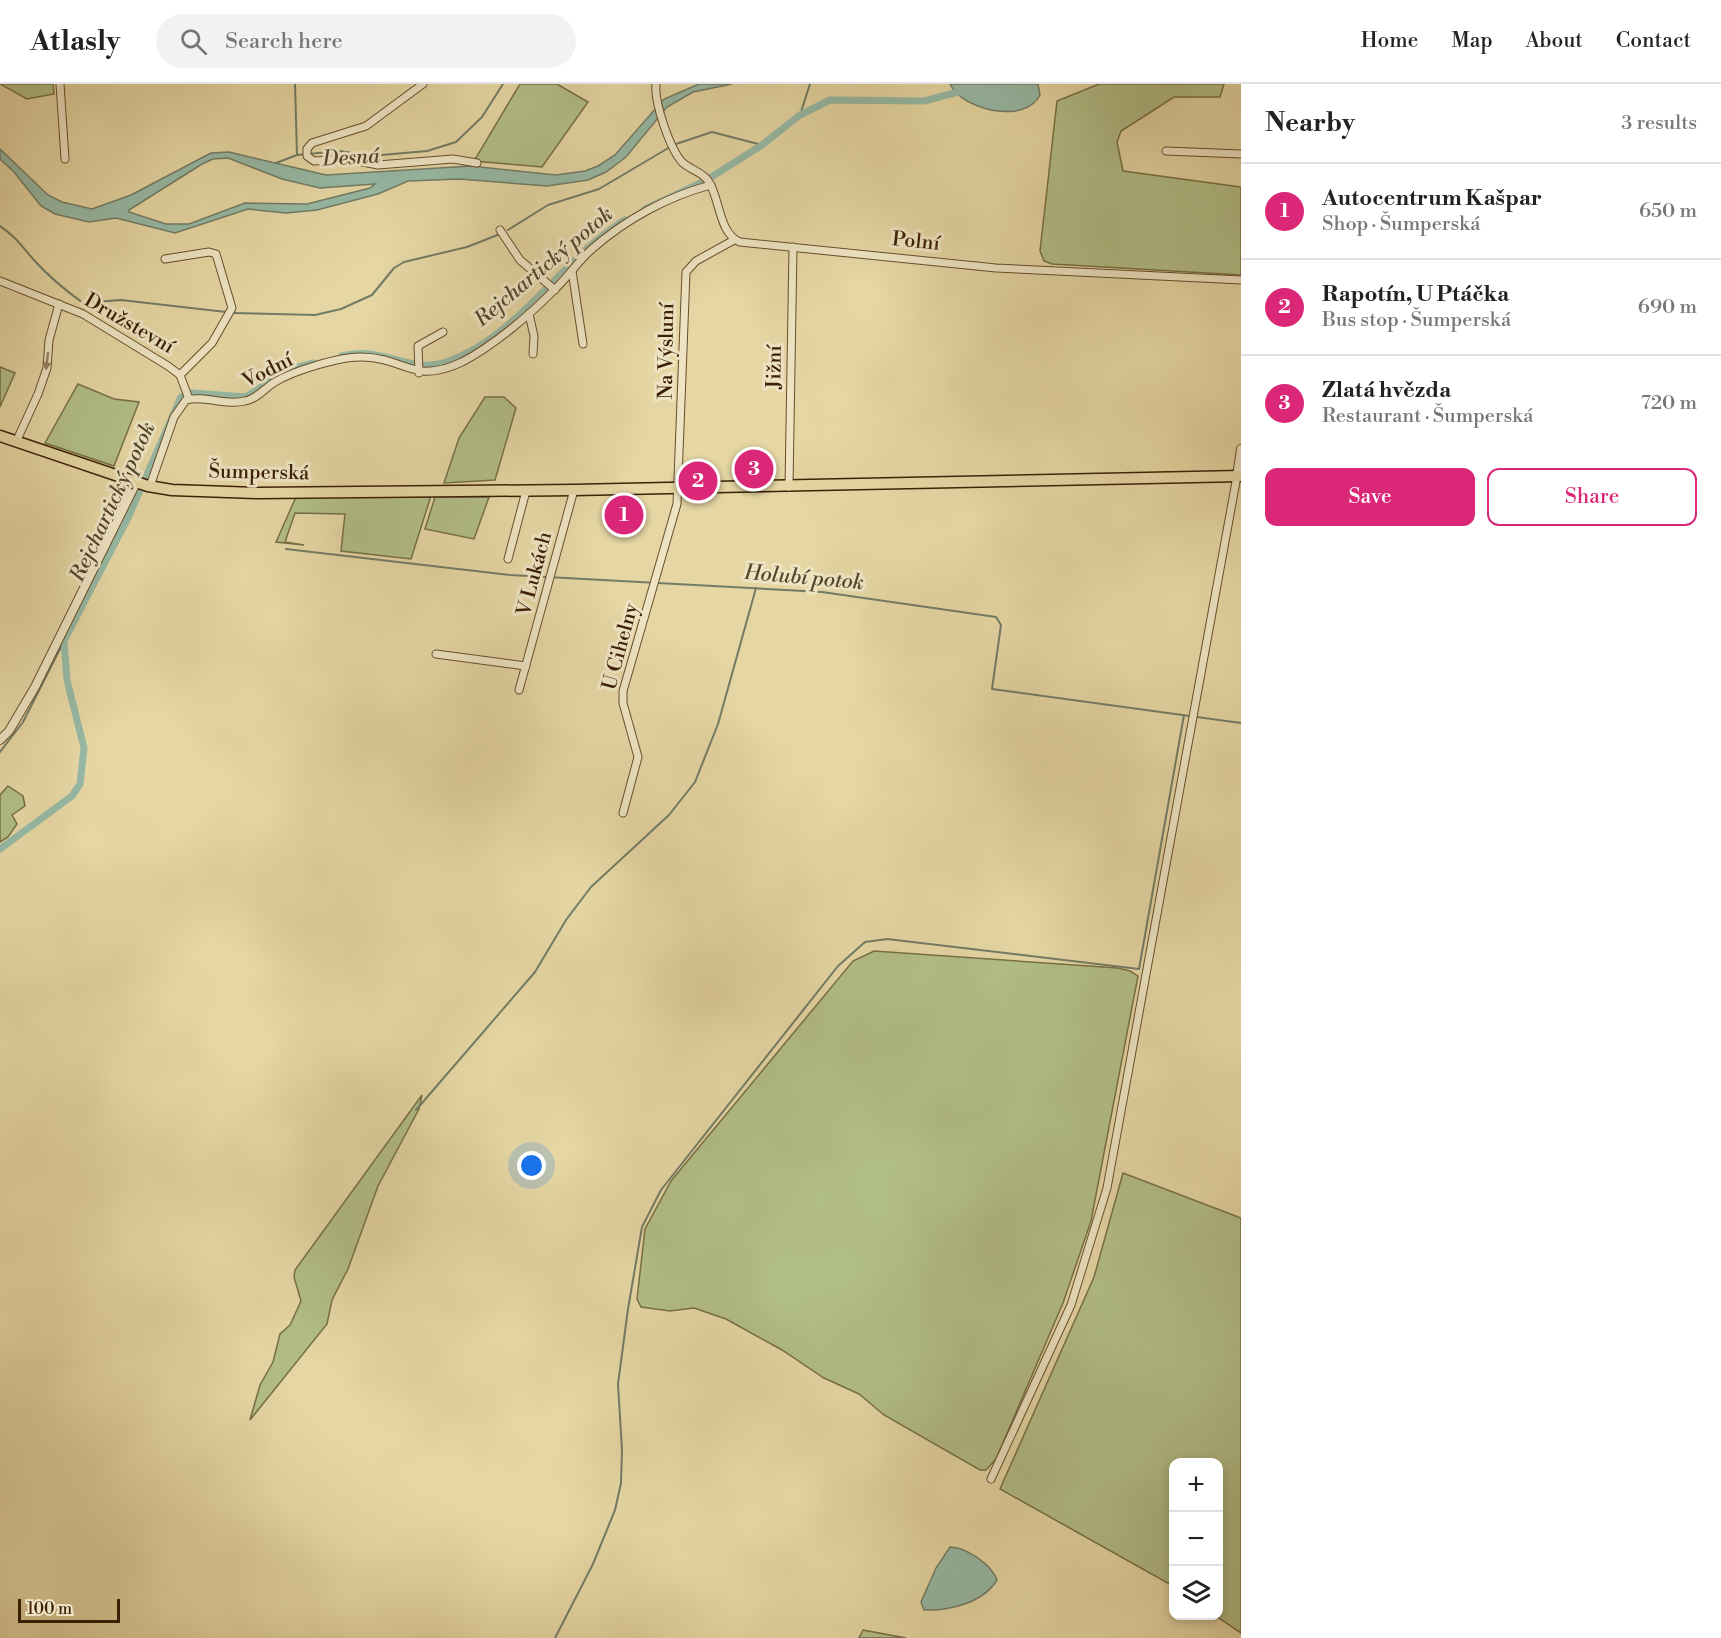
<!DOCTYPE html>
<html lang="en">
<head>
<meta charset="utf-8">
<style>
	body { margin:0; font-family:"Libre Bodoni",serif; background:#f2f2f2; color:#222 }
	.controls { position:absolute; right:18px; bottom:18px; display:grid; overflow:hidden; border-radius:12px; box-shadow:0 3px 9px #0003 }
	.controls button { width:54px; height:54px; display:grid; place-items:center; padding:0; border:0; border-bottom:2px solid #e0e0e0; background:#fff; color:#222; font:30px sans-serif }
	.scale { position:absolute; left:18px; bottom:15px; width:102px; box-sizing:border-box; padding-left:6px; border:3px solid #3c2005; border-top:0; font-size:16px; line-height:21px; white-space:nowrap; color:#3c2005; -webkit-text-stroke:4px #eee4c3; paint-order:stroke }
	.you { position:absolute; left:532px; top:1082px; width:21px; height:21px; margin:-15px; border:4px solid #fff; border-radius:50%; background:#1a73e8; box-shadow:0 0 0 9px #1a73e833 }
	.badge { display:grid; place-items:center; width:39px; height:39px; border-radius:50%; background:#db2777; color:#fff; font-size:20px; font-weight:700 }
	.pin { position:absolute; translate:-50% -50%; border:3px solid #fff; box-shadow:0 2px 6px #0006 }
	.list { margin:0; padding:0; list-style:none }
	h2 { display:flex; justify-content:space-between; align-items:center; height:78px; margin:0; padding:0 24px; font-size:26px }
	h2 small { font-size:20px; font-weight:400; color:#767676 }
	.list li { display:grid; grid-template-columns:39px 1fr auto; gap:18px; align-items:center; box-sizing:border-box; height:96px; padding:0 24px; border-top:2px solid #e0e0e0 }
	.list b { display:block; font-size:22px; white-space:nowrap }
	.list p { margin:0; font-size:20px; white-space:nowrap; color:#767676 }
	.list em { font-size:20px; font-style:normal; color:#767676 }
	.actions { display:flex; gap:12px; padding:18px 24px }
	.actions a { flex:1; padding:14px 0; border:2px solid #db2777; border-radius:12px; text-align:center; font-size:21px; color:#db2777 }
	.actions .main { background:#db2777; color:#fff }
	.icon { flex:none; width:33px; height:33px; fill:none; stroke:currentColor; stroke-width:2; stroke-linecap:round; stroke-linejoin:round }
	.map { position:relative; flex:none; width:1241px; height:1554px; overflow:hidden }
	header { display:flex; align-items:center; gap:36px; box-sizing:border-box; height:84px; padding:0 30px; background:#fff; border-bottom:2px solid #e0e0e0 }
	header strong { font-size:28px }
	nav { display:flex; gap:33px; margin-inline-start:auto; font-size:21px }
	.search { width:420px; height:54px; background:#f2f2f2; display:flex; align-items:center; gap:15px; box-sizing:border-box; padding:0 21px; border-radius:33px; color:#767676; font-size:22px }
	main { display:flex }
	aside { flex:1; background:#fff }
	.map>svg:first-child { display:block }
	.green { fill:#b2be87; stroke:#776f46; stroke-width:1.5 }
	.water { fill:#96b9a5; stroke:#727c65; stroke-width:1.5; fill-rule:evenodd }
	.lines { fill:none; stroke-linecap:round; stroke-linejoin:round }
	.stream { stroke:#727c65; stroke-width:2 }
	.canal { stroke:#96b9a5; stroke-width:7 }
	.minor-casing { stroke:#664e2c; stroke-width:9 }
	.tertiary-casing { stroke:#664e2c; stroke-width:10 }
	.primary-casing { stroke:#3c2005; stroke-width:13 }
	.minor { stroke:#eee4c3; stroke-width:7 }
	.tertiary { stroke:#eee4c3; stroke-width:8 }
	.primary { stroke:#e5d6a3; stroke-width:10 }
	.oneway { fill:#958264 }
	.labels { text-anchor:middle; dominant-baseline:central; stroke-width:6; stroke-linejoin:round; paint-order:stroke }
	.street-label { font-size:20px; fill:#3c2005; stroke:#eee4c3 }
	.water-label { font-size:21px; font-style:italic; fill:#52462d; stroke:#eee4c3 }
</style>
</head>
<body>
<header>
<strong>Atlasly</strong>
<div class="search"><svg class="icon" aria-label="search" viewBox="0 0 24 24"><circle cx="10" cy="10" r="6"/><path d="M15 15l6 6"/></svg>Search here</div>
<nav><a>Home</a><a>Map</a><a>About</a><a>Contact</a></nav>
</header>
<main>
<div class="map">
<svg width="1241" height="1554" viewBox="0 0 1241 1554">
	<rect width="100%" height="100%" fill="#e5d6a3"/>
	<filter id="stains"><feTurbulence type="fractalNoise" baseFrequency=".00333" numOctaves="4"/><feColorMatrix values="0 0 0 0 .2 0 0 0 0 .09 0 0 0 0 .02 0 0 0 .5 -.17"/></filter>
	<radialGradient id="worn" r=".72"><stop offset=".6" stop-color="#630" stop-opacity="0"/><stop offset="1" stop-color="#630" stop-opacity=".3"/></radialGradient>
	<!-- green -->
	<g class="green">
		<polygon points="0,0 53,0 54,10 27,15"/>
		<polygon points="520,0 557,0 588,18 542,83 474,77"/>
		<polygon points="1099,0 1224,0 1220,13 1174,13 1121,47 1117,58 1123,87 1241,103 1241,191 1052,180 1044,177 1040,167 1057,17"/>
		<polygon points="0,283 15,289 0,323"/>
		<polygon points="78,300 114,315 139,318 114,382 45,359"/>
		<polygon points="485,313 504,313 516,324 495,396 444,399 459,354"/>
		<polygon points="296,413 429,413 430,415 411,475 341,467 345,430 295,429 285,458 304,461 276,458"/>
		<polygon points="435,413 489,413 474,455 425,445"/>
		<polygon points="8,702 23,712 25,722 12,731 17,740 8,753 0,758 0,711"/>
		<polygon points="874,867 1118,884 1130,887 1138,892 1091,1137 1063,1219 996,1375 986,1386 980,1386 884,1331 859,1310 824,1294 782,1266 726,1235 694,1224 670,1227 641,1223 637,1215 645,1145 671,1097 853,877"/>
		<polygon points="422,1011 419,1025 378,1102 348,1185 332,1216 327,1240 250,1336 260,1301 273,1278 280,1250 290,1241 301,1217 294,1193 295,1186"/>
		<polygon points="1123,1089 1241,1134 1241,1549 1216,1532 1218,1532 1218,1378 1174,1378 1173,1502 1000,1405 1094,1193"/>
		<polygon points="863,1546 906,1554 859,1554"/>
	</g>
	<!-- water -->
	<g class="water">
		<path d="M699,0H732L693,8L667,23L626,73L606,88L588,96L547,102L459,95L408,97L378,110L317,126L286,129L248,125L175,149L116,134L89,138L55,130L41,122L14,88L0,75V65L48,111L62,118L92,125L131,111L211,69L229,68L326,91L471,82L556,91L585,87L598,82L615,71L664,15ZM228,74L282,95L320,104L375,100L370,104L307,120L245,119L189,140H166L129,128V126L202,80L213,75Z"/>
		<path d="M950,0H1038L1040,11C1025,41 962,26 950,0Z"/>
		<path d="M950,1463C966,1463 992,1481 997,1496C983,1519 949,1527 924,1526L921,1518L936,1484Z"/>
	</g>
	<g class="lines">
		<!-- stream -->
		<g class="stream">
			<polyline points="295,0 297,71"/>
			<polyline points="800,31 810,0"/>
			<polyline points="676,60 712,48 762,61"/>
			<polyline points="276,79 297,71 340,67 370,72 427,67 456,58 482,33 503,0"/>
			<path d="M0,142C17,154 20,160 33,175C48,192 65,206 83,219L121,216L226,228"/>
			<polyline points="508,146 548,121 599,105 670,63"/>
			<polyline points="232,229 315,231 341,225 372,211 394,184 404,178 467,163 500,150"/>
			<polyline points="286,465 510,491 822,508 996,533 1001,541 992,605 1241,639"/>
			<polyline points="0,668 23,638 64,557"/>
			<polyline points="416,1026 535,888 566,836 591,803 669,731 695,698 718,640 756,504"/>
			<polyline points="555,1554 593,1480 615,1426 621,1399 622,1366 618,1300 628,1225 642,1143 661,1106 838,882 865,858 887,855 1139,885 1184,631"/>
		</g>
		<!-- canal -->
		<g class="canal">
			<polyline points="645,125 705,97 762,61 800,31 830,16 924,17 962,7"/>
			<path d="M342,272C386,261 409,292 449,277C518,253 563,173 625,136"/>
			<polyline points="0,765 72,712 80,700 84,664 67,596 64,557 127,436 181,313 192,309 246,313 287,286 314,279"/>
		</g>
		<!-- minor casing -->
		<g class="minor-casing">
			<g id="minor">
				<polyline points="60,0 65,75"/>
				<polyline points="423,0 366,42 312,59 307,65 307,72 314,77 347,75 378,81 453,75 477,79"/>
				<path d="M656,0C654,18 670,66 683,79C691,86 703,88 709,98C720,115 719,150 740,158L996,184L1241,196"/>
				<polyline points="1166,67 1241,70"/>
				<polyline points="500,146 520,176 555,206"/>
				<polyline points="165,175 209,168 216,170 232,224 212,259 180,291"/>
				<polyline points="572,187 583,260"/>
				<polyline points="0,197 83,230 168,282 180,291 189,315"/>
				<polyline points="529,230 534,252 533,270"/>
				<polyline points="419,289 418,262 443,248"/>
				<polyline points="16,358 38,310 47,284 49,256 59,220"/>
				<path d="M150,402L174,333L186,316C205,311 225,322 245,317C257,315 265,304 275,298C293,287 341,272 362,273C407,274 413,301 462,278C493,262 531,230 555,205C568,193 578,177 592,165C625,136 668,112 711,101"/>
				<polyline points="789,403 793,163"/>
				<polyline points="508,475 526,407"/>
				<polyline points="436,570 526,582"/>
				<polyline points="519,606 574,406"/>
				<polyline points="623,729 638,673 623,619 623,607 677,420 686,188 696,177 734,156"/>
				<polyline points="991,1395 1071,1221 1107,1104 1237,392"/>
			</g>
		</g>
		<!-- tertiary casing -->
		<g class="tertiary-casing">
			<g id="tertiary">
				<polyline points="1237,392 1241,365"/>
				<polyline points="0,656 9,647 35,603 136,399"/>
			</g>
		</g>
		<!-- primary casing -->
		<g class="primary-casing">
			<polyline id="primary" points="0,352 148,402 172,406 258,409 574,406 1241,392"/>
		</g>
		<!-- minor -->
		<use href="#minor" class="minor"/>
		<!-- tertiary -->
		<use href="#tertiary" class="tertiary"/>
		<!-- primary -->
		<use href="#primary" class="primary"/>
	</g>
	<!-- one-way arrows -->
	<defs><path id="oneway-solid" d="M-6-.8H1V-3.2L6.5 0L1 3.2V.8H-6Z" transform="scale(1.5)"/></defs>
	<use class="oneway" href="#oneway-solid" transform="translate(47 277) rotate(97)"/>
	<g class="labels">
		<!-- street labels -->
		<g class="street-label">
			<text transform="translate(916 158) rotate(6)">Polní</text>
			<text transform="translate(129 240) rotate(30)">Družstevní</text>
			<text transform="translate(667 267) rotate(-89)">Na Výsluní</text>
			<text transform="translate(775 283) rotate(-89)">Jižní</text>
			<text transform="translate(268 287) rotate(-27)">Vodní</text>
			<text transform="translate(259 389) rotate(1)">Šumperská</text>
			<text transform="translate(535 490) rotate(-75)">V Lukách</text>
			<text transform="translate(621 563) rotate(-75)">U Cihelny</text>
		</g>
		<!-- water labels -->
		<g class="water-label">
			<text transform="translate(351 74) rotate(-3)">Desná</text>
			<text transform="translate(544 183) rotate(-40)">Rejchartický potok</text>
			<text transform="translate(113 418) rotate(-65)">Rejchartický potok</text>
			<text transform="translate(804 494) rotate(5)">Holubí potok</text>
		</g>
	</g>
	<rect width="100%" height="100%" filter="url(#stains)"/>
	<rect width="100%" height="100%" fill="url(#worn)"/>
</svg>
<div class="controls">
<button>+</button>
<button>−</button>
<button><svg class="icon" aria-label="layers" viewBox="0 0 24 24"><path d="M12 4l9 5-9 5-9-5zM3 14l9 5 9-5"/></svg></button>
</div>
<div class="scale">100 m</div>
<div class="you"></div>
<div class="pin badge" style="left:624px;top:431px">1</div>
<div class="pin badge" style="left:698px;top:397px">2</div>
<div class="pin badge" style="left:754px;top:385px">3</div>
</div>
<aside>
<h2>Nearby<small>3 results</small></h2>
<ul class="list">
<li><span class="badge">1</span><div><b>Autocentrum Kašpar</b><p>Shop · Šumperská</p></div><em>650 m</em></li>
<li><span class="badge">2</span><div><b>Rapotín, U Ptáčka</b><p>Bus stop · Šumperská</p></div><em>690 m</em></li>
<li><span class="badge">3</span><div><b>Zlatá hvězda</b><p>Restaurant · Šumperská</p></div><em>720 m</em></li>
</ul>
<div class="actions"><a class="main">Save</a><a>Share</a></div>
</aside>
</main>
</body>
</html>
